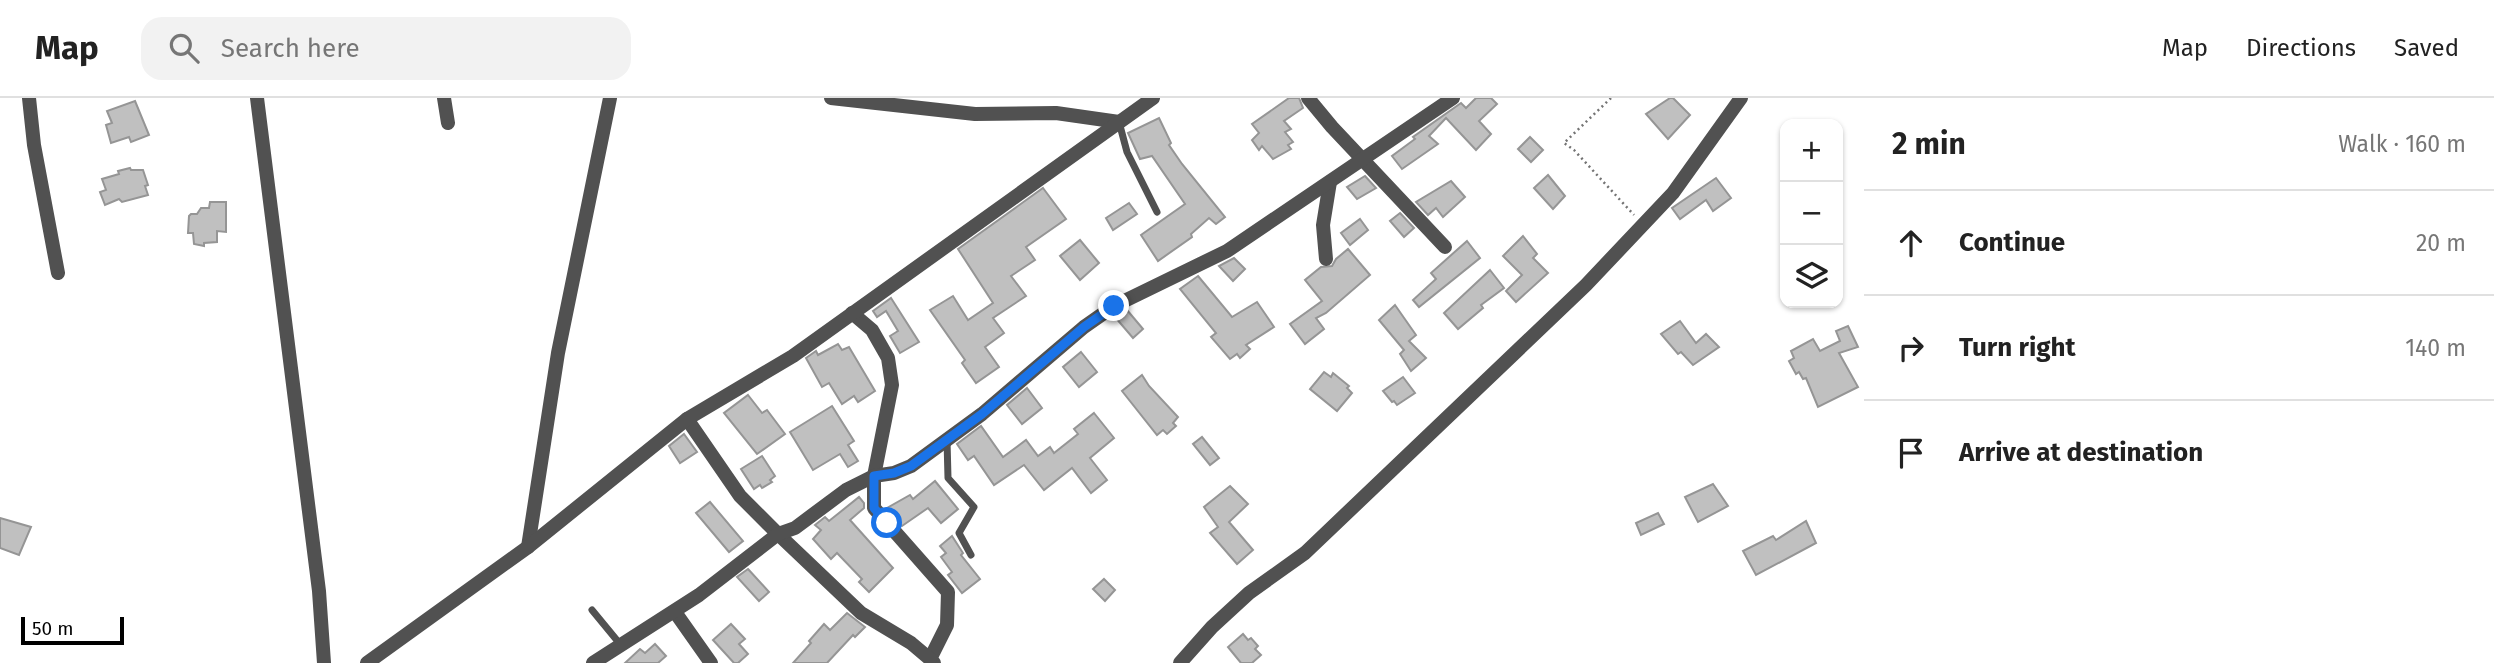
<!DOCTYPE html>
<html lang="en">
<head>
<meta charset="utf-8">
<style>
	body { margin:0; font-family:"Fira Sans",sans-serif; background:#f2f2f2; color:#222 }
	.controls { position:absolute; right:21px; top:21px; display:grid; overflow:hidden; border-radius:14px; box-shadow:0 2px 5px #0004 }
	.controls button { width:63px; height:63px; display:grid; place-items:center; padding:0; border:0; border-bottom:2px solid #e0e0e0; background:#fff; color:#222; font:35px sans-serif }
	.scale { position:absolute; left:21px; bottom:18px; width:103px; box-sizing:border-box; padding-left:7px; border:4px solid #000; border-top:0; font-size:19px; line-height:24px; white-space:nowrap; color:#000; -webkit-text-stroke:5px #fff; paint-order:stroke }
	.stop { position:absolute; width:21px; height:21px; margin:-16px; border:5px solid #1a73e8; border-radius:50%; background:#fff }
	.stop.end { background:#1a73e8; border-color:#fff; box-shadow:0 2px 7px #0008 }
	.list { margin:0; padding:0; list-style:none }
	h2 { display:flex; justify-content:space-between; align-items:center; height:91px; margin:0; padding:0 28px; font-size:30px }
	h2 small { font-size:23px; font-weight:400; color:#767676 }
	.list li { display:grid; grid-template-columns:46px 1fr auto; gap:21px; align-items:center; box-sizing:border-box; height:105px; padding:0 28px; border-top:2px solid #e0e0e0 }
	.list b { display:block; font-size:26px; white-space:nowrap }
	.list em { font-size:23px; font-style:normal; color:#767676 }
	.icon { flex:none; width:38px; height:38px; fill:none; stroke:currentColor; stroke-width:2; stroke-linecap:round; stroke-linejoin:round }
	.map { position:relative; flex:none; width:1864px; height:565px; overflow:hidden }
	header { display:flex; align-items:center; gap:42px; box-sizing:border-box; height:98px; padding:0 35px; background:#fff; border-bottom:2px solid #e0e0e0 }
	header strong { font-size:33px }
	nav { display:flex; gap:38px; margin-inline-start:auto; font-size:24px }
	.search { width:490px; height:63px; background:#f2f2f2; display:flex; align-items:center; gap:18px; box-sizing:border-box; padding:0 24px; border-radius:21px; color:#767676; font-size:26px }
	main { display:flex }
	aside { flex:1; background:#fff }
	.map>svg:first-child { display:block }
	.building { fill:#c0c0c0; stroke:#959595; stroke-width:2 }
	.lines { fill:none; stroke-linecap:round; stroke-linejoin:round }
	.path { stroke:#737373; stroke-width:2.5; stroke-dasharray:2 3.5; stroke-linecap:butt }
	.service { stroke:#515151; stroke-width:7 }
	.minor { stroke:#515151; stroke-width:14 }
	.route { stroke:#1a73e8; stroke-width:9 }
</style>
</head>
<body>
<header>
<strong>Map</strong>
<div class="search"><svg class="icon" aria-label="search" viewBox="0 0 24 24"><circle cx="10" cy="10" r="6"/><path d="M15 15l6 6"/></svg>Search here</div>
<nav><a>Map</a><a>Directions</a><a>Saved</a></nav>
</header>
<main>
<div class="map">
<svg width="1864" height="565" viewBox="0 0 1864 565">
	<rect width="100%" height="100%" fill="#fff"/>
	<!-- building -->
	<g class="building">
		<polygon points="1289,0 1299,0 1303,10 1284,23 1291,31 1285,34 1293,44 1288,47 1291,51 1273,61 1262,48 1259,52 1252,42 1259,35 1252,26"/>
		<polygon points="1476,0 1491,0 1497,6 1479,23 1491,36 1476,52 1446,20 1429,38 1438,46 1402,71 1392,58 1415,41 1413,39 1461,5 1466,10"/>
		<polygon points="1670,0 1673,0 1690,17 1668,41 1646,16"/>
		<polygon points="135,3 149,37 131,44 129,39 111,45 106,27 112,25 107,13"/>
		<polygon points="1159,20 1171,45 1169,47 1182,66 1225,119 1216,126 1209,120 1191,136 1192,139 1158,163 1141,137 1185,106 1152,58 1140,61 1128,35"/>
		<polygon points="1530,39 1543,52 1531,64 1518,51"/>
		<polygon points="130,70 131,72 143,72 148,87 145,88 148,97 122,104 119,101 105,107 100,94 106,92 102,81 119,76 118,73"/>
		<polygon points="1548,77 1565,98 1553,111 1534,90"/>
		<polygon points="1365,78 1376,90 1357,101 1347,89"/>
		<polygon points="1716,80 1731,100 1713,113 1706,102 1680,121 1672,110"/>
		<polygon points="1451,83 1465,99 1443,119 1436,110 1428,117 1416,104"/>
		<polygon points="1043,90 1066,121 1026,149 1035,162 1011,178 1026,198 993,220 1004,235 985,249 999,269 976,285 962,265 965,262 930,212 953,198 968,222 993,205 958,151"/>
		<polygon points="210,104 226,104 226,134 217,133 217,144 204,145 204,148 194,146 193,135 188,135 189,118 191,116 197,116 201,110 209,110"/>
		<polygon points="1129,105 1137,116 1113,132 1106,120"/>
		<polygon points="1400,115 1414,130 1404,139 1390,123"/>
		<polygon points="1360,121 1368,132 1350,147 1341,135"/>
		<polygon points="1523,138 1537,156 1533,160 1548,175 1516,204 1506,193 1522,177 1503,158"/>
		<polygon points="1080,142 1099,165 1080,182 1060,158"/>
		<polygon points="1467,143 1480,160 1419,209 1413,202 1436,181 1431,175"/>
		<polygon points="1348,151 1370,177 1326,215 1316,220 1324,231 1305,246 1290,226 1322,203 1305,182 1321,169 1332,168 1336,161"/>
		<polygon points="1234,160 1245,171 1233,183 1219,168"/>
		<polygon points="1490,172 1504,190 1481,207 1483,210 1458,231 1444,215"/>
		<polygon points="1198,178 1232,219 1257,204 1274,229 1246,247 1250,251 1240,260 1237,256 1230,261 1211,239 1216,235 1180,191"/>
		<polygon points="891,200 919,244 900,255 890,238 898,233 886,213 877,219 873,213"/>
		<polygon points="1395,207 1416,237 1409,243 1426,260 1411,273 1400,256 1404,252 1379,222"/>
		<polygon points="1127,212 1143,231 1133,240 1115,219"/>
		<polygon points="1680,223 1696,245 1706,236 1719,249 1693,267 1681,254 1678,256 1661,236"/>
		<polygon points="1848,228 1858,249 1839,255 1858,289 1818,309 1806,280 1803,281 1799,274 1796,276 1789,263 1794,260 1791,253 1813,241 1820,253 1840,243 1836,233"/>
		<polygon points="838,246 842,252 849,249 875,293 858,304 854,298 842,306 829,285 822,289 806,260 816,253 818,257"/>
		<polygon points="1081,254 1097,274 1079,289 1063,269"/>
		<polygon points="1324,274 1331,279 1333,275 1349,288 1347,290 1352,295 1337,313 1310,291"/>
		<polygon points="1142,277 1149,288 1178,319 1173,325 1176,328 1167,336 1163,332 1157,337 1122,293"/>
		<polygon points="1403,279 1415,295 1397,307 1394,303 1392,304 1383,293"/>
		<polygon points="1027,290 1042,310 1022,326 1007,307"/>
		<polygon points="748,297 762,315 767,312 785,336 757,356 724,315"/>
		<polygon points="832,308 854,343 848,347 858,363 848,369 840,356 813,372 790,334"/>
		<polygon points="1094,315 1114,340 1090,360 1107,382 1091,395 1072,370 1044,392 1024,367 994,387 974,358 968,362 957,346 981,328 1003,359 1026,342 1038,358 1050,349 1054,355 1078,336 1074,331"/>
		<polygon points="684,336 697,354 680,365 669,348"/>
		<polygon points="1202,339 1219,360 1210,367 1193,346"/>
		<polygon points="762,358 775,378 770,382 772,384 762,390 760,387 754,391 741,371"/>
		<polygon points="935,383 958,411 941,425 928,410 902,428 887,410 910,397 913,401"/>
		<polygon points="1713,386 1728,408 1698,424 1685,399"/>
		<polygon points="1230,388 1248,406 1229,424 1253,452 1237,466 1210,435 1218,429 1204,409"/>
		<polygon points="859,399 864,405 864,410 850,422 893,470 869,494 859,484 862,481 837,455 831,461 813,441 821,432 815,427 825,419 829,423"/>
		<polygon points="710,404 743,443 729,454 696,415"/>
		<polygon points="1658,415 1664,426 1641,437 1636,425"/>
		<polygon points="0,420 31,429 19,457 0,450"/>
		<polygon points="1806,423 1816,445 1756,477 1743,453 1773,438 1776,442"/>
		<polygon points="952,438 963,455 961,457 980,481 962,495 948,477 952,474 941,459 946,455 940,448"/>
		<polygon points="748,471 769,494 759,503 737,479"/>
		<polygon points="1104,481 1115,492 1105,503 1093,491"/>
		<polygon points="847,515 865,529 855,539 853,537 827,565 793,565 811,545 809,543 824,526 830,532"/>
		<polygon points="731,526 745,541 739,546 748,556 738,565 734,565 713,542"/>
		<polygon points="1243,536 1248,542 1251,540 1258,548 1255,551 1261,557 1252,565 1241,565 1228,549"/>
		<polygon points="655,546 666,558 658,565 625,565 640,551 645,555"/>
	</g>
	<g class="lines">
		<!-- path -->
		<polyline class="path" points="1611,0 1564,45 1574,52 1634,117"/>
		<!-- service -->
		<g class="service">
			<polyline points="1119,24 1127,54 1157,114"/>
			<polyline points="947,342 948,380 974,409 959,435 971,457"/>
			<polyline points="592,512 620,546"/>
		</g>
		<!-- minor -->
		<g class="minor">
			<polyline points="29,0 34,47 58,175"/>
			<polyline points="257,0 319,493 324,565"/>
			<polyline points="444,0 448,25"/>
			<polyline points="831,0 975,16 1056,15 1119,24"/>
			<polyline points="1308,0 1332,29 1445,149"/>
			<polyline points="1326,161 1323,127 1330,84"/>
			<polyline points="852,215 872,232 888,260 892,287 874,378 874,410 948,494 947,527 930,561 934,565"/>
			<polyline points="687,321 740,398 778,436 861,515 911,545 930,561"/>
			<polyline points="528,449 558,255 610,0"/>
			<polyline points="675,514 711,565"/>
			<polyline points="367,565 528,449 687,321 793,258 1153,0"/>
			<polyline points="593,565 699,497 778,436 795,430 846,392 874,378 894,375 911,368 982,316 1084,229 1114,208 1227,153 1453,0"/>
			<polyline points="1180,565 1212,529 1249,495 1305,455 1586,187 1673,95 1741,0"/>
		</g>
	</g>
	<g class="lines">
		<!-- route -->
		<polyline class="route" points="887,425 874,410 874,378 894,375 911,368 982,316 1084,229 1114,208"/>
	</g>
</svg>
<div class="controls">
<button>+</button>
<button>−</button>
<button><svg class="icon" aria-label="layers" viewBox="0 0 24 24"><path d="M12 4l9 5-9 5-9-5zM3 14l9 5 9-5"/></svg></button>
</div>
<div class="scale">50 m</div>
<div class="stop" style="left:887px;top:425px"></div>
<div class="stop end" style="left:1114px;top:208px"></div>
</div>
<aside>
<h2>2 min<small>Walk · 160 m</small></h2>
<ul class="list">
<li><svg class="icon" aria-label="ahead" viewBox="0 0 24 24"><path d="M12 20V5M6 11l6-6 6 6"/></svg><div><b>Continue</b></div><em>20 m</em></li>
<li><svg class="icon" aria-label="right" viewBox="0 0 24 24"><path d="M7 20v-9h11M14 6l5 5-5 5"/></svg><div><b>Turn right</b></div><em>140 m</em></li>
<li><svg class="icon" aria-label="arrive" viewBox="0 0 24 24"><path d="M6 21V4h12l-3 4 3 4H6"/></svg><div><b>Arrive at destination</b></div></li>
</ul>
</aside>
</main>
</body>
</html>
